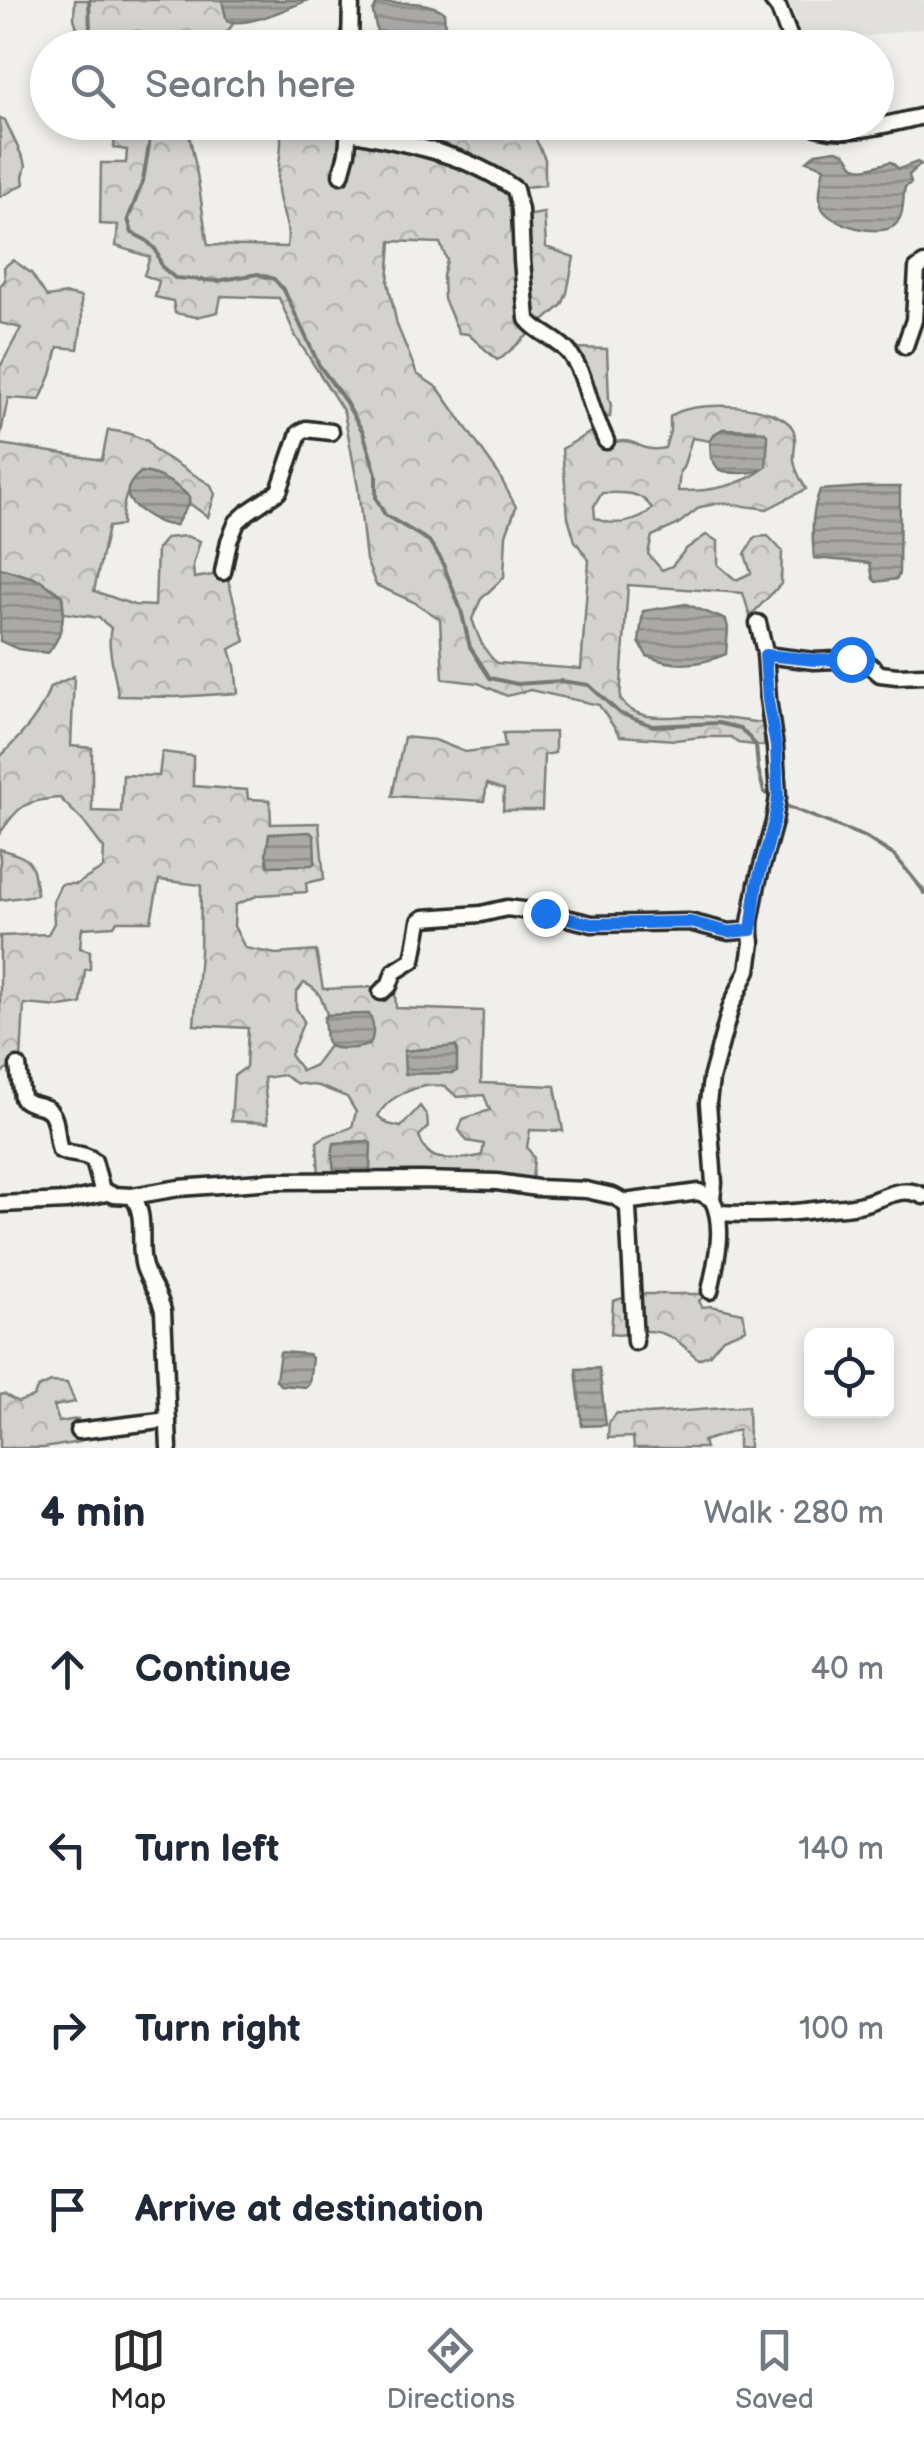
<!DOCTYPE html>
<html lang="en">
<head>
<meta charset="utf-8">
<style>
	body { margin:0; font-family:"Balsamiq Sans",sans-serif; background:#f2f2f3; color:#1f2937 }
	.controls { position:absolute; right:30px; bottom:30px; display:grid; overflow:hidden; border-radius:15px; box-shadow:0 5px 15px #0003 }
	.controls button { width:90px; height:90px; display:grid; place-items:center; padding:0; border:0; border-bottom:2px solid #e0e1e3; background:#fff; color:#1f2937; font:50px sans-serif }
	.stop { position:absolute; width:30px; height:30px; margin:-22px; border:8px solid #1a73e8; border-radius:50%; background:#fff }
	.stop.end { background:#1a73e8; border-color:#fff; box-shadow:0 2px 10px #0008 }
	.list { margin:0; padding:0; list-style:none }
	h2 { display:flex; justify-content:space-between; align-items:center; height:130px; margin:0; padding:0 40px; font-size:42px }
	h2 small { font-size:32px; font-weight:400; color:#747a83 }
	.list li { display:grid; grid-template-columns:65px 1fr auto; gap:30px; align-items:center; box-sizing:border-box; height:180px; padding:0 40px; border-top:2px solid #e0e1e3 }
	.list b { display:block; font-size:38px; white-space:nowrap }
	.list em { font-size:32px; font-style:normal; color:#747a83 }
	.icon { flex:none; width:55px; height:55px; fill:none; stroke:currentColor; stroke-width:2; stroke-linecap:round; stroke-linejoin:round }
	.map { position:relative; flex:none; width:924px; height:1448px; overflow:hidden }
	.search { position:absolute; background:#fff; box-shadow:0 5px 15px #0003; left:30px; right:30px; top:30px; height:110px; display:flex; align-items:center; gap:25px; box-sizing:border-box; padding:0 35px; border-radius:55px; color:#747a83; font-size:38px }
	.sheet { height:850px; background:#fff }
	nav { display:flex; justify-content:space-around; align-items:center; box-sizing:border-box; height:140px; border-top:2px solid #e0e1e3; background:#fff; font-size:28px; color:#747a83 }
	nav a { display:grid; justify-items:center; gap:5px }
	nav .on { color:#2b2b2b }
	.map>svg:first-child { display:block }
	.built { fill:#e1e0dc }
	.forest { fill:url(#forest-crowns); stroke:#7f7e7d; stroke-width:2.5; fill-rule:evenodd }
	.water { fill:url(#water-rules); stroke:#777775; stroke-width:2.5 }
	.lines { fill:none; stroke-linecap:round; stroke-linejoin:round }
	.stream { stroke:#777775; stroke-width:4 }
	.street-casing { stroke:#2b2b2b; stroke-width:21 }
	.street { stroke:#fdfcf7; stroke-width:14 }
	.route { stroke:#1a73e8; stroke-width:12 }
</style>
</head>
<body>
<div class="map">
<svg width="924" height="1448" viewBox="0 0 924 1448">
	<defs>
		<pattern id="forest-crowns" width="20" height="18" patternUnits="userSpaceOnUse" patternTransform="scale(2.5)"><rect width="20" height="18" fill="#d3d2cf"/><path d="M2 6a3 3 0 1 1 6 0M12 15a3 3 0 1 1 6 0" fill="none" stroke="#b5b4b2"/></pattern>
		<pattern id="water-rules" width="6" height="5" patternUnits="userSpaceOnUse" patternTransform="scale(2.5)"><rect width="6" height="5" fill="#aaa9a7"/><path d="M0 2.5h6" fill="none" stroke="#8b8a88"/></pattern>
	</defs>
	<rect width="100%" height="100%" fill="#f0efeb"/>
	<filter id="ink" filterUnits="userSpaceOnUse"><feTurbulence type="fractalNoise" baseFrequency=".01" numOctaves="2"/><feDisplacementMap in="SourceGraphic" scale="20" xChannelSelector="R" yChannelSelector="G"/><feConvolveMatrix kernelMatrix="1 2 1 2 8 2 1 2 1" color-interpolation-filters="sRGB"/></filter>
	<g filter="url(#ink)">
		<!-- built -->
		<polygon class="built" points="781,0 924,0 924,28 801,45"/>
		<!-- forest -->
		<g class="forest">
			<polygon points="75,0 222,0 227,21 233,24 221,40 210,47 83,48 74,18"/>
			<polygon points="0,118 5,120 26,165 23,177 24,184 0,197"/>
			<path d="M115,123H159L189,136C199,171 201,209 208,245L287,247C291,224 280,212 278,190C276,167 285,145 279,123H528L545,159V185L524,187L512,195L518,217L544,213L546,247L574,257L567,293L562,305L503,357L497,360L468,334L459,333L444,299L443,276L447,260L440,243L391,241L388,282L397,325L417,374L438,388L498,473L516,507L506,535L504,577L481,599L472,619C478,636 483,651 497,663L581,669L589,560L575,541L568,517L562,449L594,430L598,442C612,448 610,441 623,441C640,441 641,453 665,448L670,431V417C688,399 780,402 793,429C798,439 793,450 794,460C795,471 801,480 806,489L767,509L721,503L700,507L677,525L652,536L648,554L662,570L672,566L686,549L706,535L718,541V565L736,580L751,573L745,554L755,537L768,536L782,551L781,584L750,616L743,593L628,585L620,699C637,724 669,716 694,716C717,716 742,721 765,723L764,746L738,743L731,737H702L675,740L620,736L599,705L530,690L507,696L478,683L443,679L440,619L414,602L376,585L366,560L358,488L344,412L296,337L279,298L221,296L218,312L196,317L175,313L173,301L155,297L159,281L144,275L150,257L116,246L118,225L100,224L101,163H126L127,150L114,148ZM723,429L756,430L766,467C742,486 708,492 678,491L680,471L683,468L692,438L710,441L716,433ZM602,493C622,493 641,490 652,509C639,523 612,527 595,518L594,506Z"/>
			<polygon points="13,260 31,273 47,297 67,294 81,297 82,321 78,349 58,347 51,375 40,400 8,398 0,438 0,367 21,328 0,323 0,286 5,280 4,267"/>
			<polygon points="573,348 607,349 609,400 611,405 610,417 600,418"/>
			<path d="M108,430L127,433L148,441L154,450L211,485L215,494L208,517L189,503V497C178,485 157,473 141,472C126,489 122,503 122,525L108,527L94,591L134,605L155,606L157,549L166,538L186,536L200,541L193,565L194,578L226,573L245,641L230,649L235,666L238,693L175,697L118,696C116,675 106,647 111,628L99,618L64,613L62,596L40,580L0,568V444L102,460Z"/>
			<path d="M74,676L71,746L92,748V811L121,812L123,775L159,776L162,752L193,756V786L247,790L248,799L270,800L271,824L319,823L324,879L306,883L307,892L259,895L235,905L234,926L245,948L276,954L316,951L323,989L376,987L395,992L396,1008L483,1011L481,1083L555,1086L563,1131L530,1130L527,1147L534,1158L531,1194L319,1176L317,1142C327,1133 340,1133 352,1127L356,1112L347,1097L319,1086L296,1083L283,1075L264,1078L268,1123L231,1121L234,1076L246,1067L248,1028L194,1025L200,954L201,885L159,880L151,921H117L114,926L82,928L80,948L90,951V969L85,970L81,1004L60,1007L24,1004L21,1060L0,1074V936L48,934L54,923L53,901L61,884H77L103,868L104,849L83,821L60,798C24,801 21,804 0,833V757C21,735 40,717 50,687ZM304,983C319,989 323,1000 327,1015L368,1014L335,1048L329,1046L315,1065L302,1071L290,1055L304,1021L296,1008V993ZM425,1085L445,1086L457,1097L484,1095L490,1110L463,1119L459,1130L467,1141L484,1144L482,1155C472,1159 446,1160 436,1157C427,1154 422,1145 419,1136L428,1127L427,1116L420,1106L401,1127L388,1124L378,1116C388,1097 405,1092 425,1085Z"/>
			<polygon points="555,732 555,753 544,755 542,810 503,810 504,790 487,784 484,801 392,796 404,737 435,740 465,752 505,747 503,733"/>
			<path d="M0,849C35,860 32,860 37,895L0,900Z"/>
			<path d="M636,1294H706L699,1301L702,1307L711,1306L743,1313L746,1329L723,1338L709,1355L698,1359C682,1344 668,1330 645,1331C632,1332 624,1337 611,1334L613,1301Z"/>
			<polygon points="51,1382 67,1383 75,1402 54,1406 59,1422 78,1419 80,1442 44,1448 0,1448 0,1395 4,1394 18,1402 33,1397 38,1388"/>
			<polygon points="748,1406 749,1448 738,1448 738,1430 703,1441 705,1448 634,1448 633,1437 608,1438 609,1422 617,1413 648,1414"/>
		</g>
		<!-- water -->
		<g class="water">
			<path d="M222,0H308C286,9 250,27 227,21Z"/>
			<path d="M377,3C398,3 428,0 444,12L445,28L435,31L425,37L377,32L373,12Z"/>
			<path d="M836,150C852,154 846,160 856,167C864,172 882,163 891,162L899,169L917,162L921,164L909,175L911,183L905,187C902,200 905,215 895,225C881,238 830,225 822,208C817,197 822,179 824,167L807,161L816,153Z"/>
			<path d="M723,429L765,432L768,437L766,467C753,475 733,474 719,470L711,458L710,441L716,433Z"/>
			<path d="M141,472C157,473 178,485 189,497V503L176,525C163,526 155,520 144,513C123,500 122,488 141,472Z"/>
			<path d="M862,487H900L899,573L897,579L876,582L873,579L870,563L814,558C812,534 811,513 820,490Z"/>
			<path d="M0,568L40,580L62,596C65,616 62,637 48,653L18,649L0,641Z"/>
			<path d="M686,604L726,620L728,628L726,654C698,666 674,667 647,656L639,642L643,611Z"/>
			<polygon points="310,832 314,836 315,862 312,865 268,866 266,853 269,834"/>
			<path d="M368,1014C375,1021 374,1036 370,1044C359,1049 340,1050 329,1046L326,1040L324,1018L327,1015Z"/>
			<polygon points="455,1046 457,1048 457,1071 452,1073 405,1074 404,1051"/>
			<polygon points="367,1141 371,1143 370,1170 365,1172 334,1171 332,1155 334,1143"/>
			<polygon points="280,1352 308,1354 312,1358 309,1384 306,1387 280,1385 276,1380"/>
			<polygon points="599,1368 606,1425 582,1426 576,1369"/>
		</g>
		<g class="lines">
			<!-- stream -->
			<g class="stream">
				<polyline points="89,0 90,31 96,48"/>
				<polyline points="145,122 150,139 143,181 128,219 132,233 146,240 156,250 162,267 175,278 217,281 258,274 274,279 284,290 319,365 345,401 363,432 376,474 376,498 385,515 429,541 441,559 461,610 470,647 490,678 517,684 561,681 589,685 619,713 653,726 718,723 740,728 756,745 758,768 764,792 773,798"/>
				<polyline points="781,804 865,837 895,856 922,889 924,893"/>
			</g>
			<!-- street casing -->
			<g class="street-casing">
				<g id="street">
					<polyline points="772,0 779,9 794,48"/>
					<polyline points="350,48 351,0"/>
					<path d="M805,122C836,141 890,123 924,116"/>
					<path d="M349,132C406,143 468,154 515,189L520,210L522,260L527,319C538,334 558,338 570,354C582,370 585,386 591,404C595,417 601,429 606,441"/>
					<polyline points="341,175 347,153 349,126"/>
					<polyline points="905,346 914,320 917,269 924,264"/>
					<polyline points="223,572 229,541 237,522 248,512 279,491 299,433 306,429 331,432"/>
					<polyline points="765,655 814,661 859,659 866,662 880,674 897,676 924,675"/>
					<polyline points="381,992 389,986 394,972 413,960 420,921 424,918 481,914 507,908 545,913 592,924 689,922 729,932 751,930"/>
					<path d="M18,1066L22,1098C30,1106 36,1103 46,1108C59,1115 55,1138 60,1150C71,1156 84,1152 94,1161L102,1190L113,1195L132,1196C148,1215 137,1244 144,1267C149,1283 160,1294 163,1311L169,1448"/>
					<polyline points="132,1196 179,1188 273,1181 422,1180 497,1182 537,1188 586,1190 613,1196 624,1202 628,1208 635,1342"/>
					<polyline points="712,1199 714,1183 708,1103 711,1079 731,1006 748,970 752,943 750,923 757,884 774,822 778,797 775,747 768,699 765,652 758,623"/>
					<path d="M624,1202L699,1192L712,1199C726,1226 716,1262 710,1291"/>
					<polyline points="0,1204 67,1201 107,1193"/>
					<path d="M718,1213C753,1215 787,1214 822,1209C836,1207 849,1208 862,1204C883,1199 902,1184 923,1196"/>
					<polyline points="78,1431 168,1420"/>
				</g>
			</g>
			<!-- street -->
			<use href="#street" class="street"/>
		</g>
	</g>
	<g class="lines" filter="url(#ink)">
		<!-- route -->
		<polyline class="route" points="545,913 592,924 690,922 729,932 751,930 757,884 774,822 778,798 776,747 768,700 765,655 814,660 851,659"/>
	</g>
</svg>
<div class="controls">
<button><svg class="icon" aria-label="locate" viewBox="0 0 24 24"><circle cx="12" cy="12" r="6"/><path d="M12 2v4M12 18v4M2 12h4M18 12h4"/></svg></button>
</div>
<div class="stop" style="left:851px;top:659px"></div>
<div class="stop end" style="left:545px;top:913px"></div>
<div class="search"><svg class="icon" aria-label="search" viewBox="0 0 24 24"><circle cx="10" cy="10" r="6"/><path d="M15 15l6 6"/></svg>Search here</div>
</div>
<section class="sheet">
<h2>4 min<small>Walk · 280 m</small></h2>
<ul class="list">
<li><svg class="icon" aria-label="ahead" viewBox="0 0 24 24"><path d="M12 20V5M6 11l6-6 6 6"/></svg><div><b>Continue</b></div><em>40 m</em></li>
<li><svg class="icon" aria-label="left" viewBox="0 0 24 24"><path d="M17 20v-9H6M10 6l-5 5 5 5"/></svg><div><b>Turn left</b></div><em>140 m</em></li>
<li><svg class="icon" aria-label="right" viewBox="0 0 24 24"><path d="M7 20v-9h11M14 6l5 5-5 5"/></svg><div><b>Turn right</b></div><em>100 m</em></li>
<li><svg class="icon" aria-label="arrive" viewBox="0 0 24 24"><path d="M6 21V4h12l-3 4 3 4H6"/></svg><div><b>Arrive at destination</b></div></li>
</ul>
</section>
<nav>
<a class="on"><svg class="icon" aria-label="map" viewBox="0 0 24 24"><path d="M3 6l6-2 6 2 6-2v14l-6 2-6-2-6 2zM9 4v14M15 6v14"/></svg>Map</a>
<a><svg class="icon" aria-label="directions" viewBox="0 0 24 24"><path d="M12 3l9 9-9 9-9-9zM9 14v-3h6M13 9l2 2-2 2"/></svg>Directions</a>
<a><svg class="icon" aria-label="saved" viewBox="0 0 24 24"><path d="M7 4h10v16l-5-4-5 4z"/></svg>Saved</a>
</nav>
</body>
</html>
